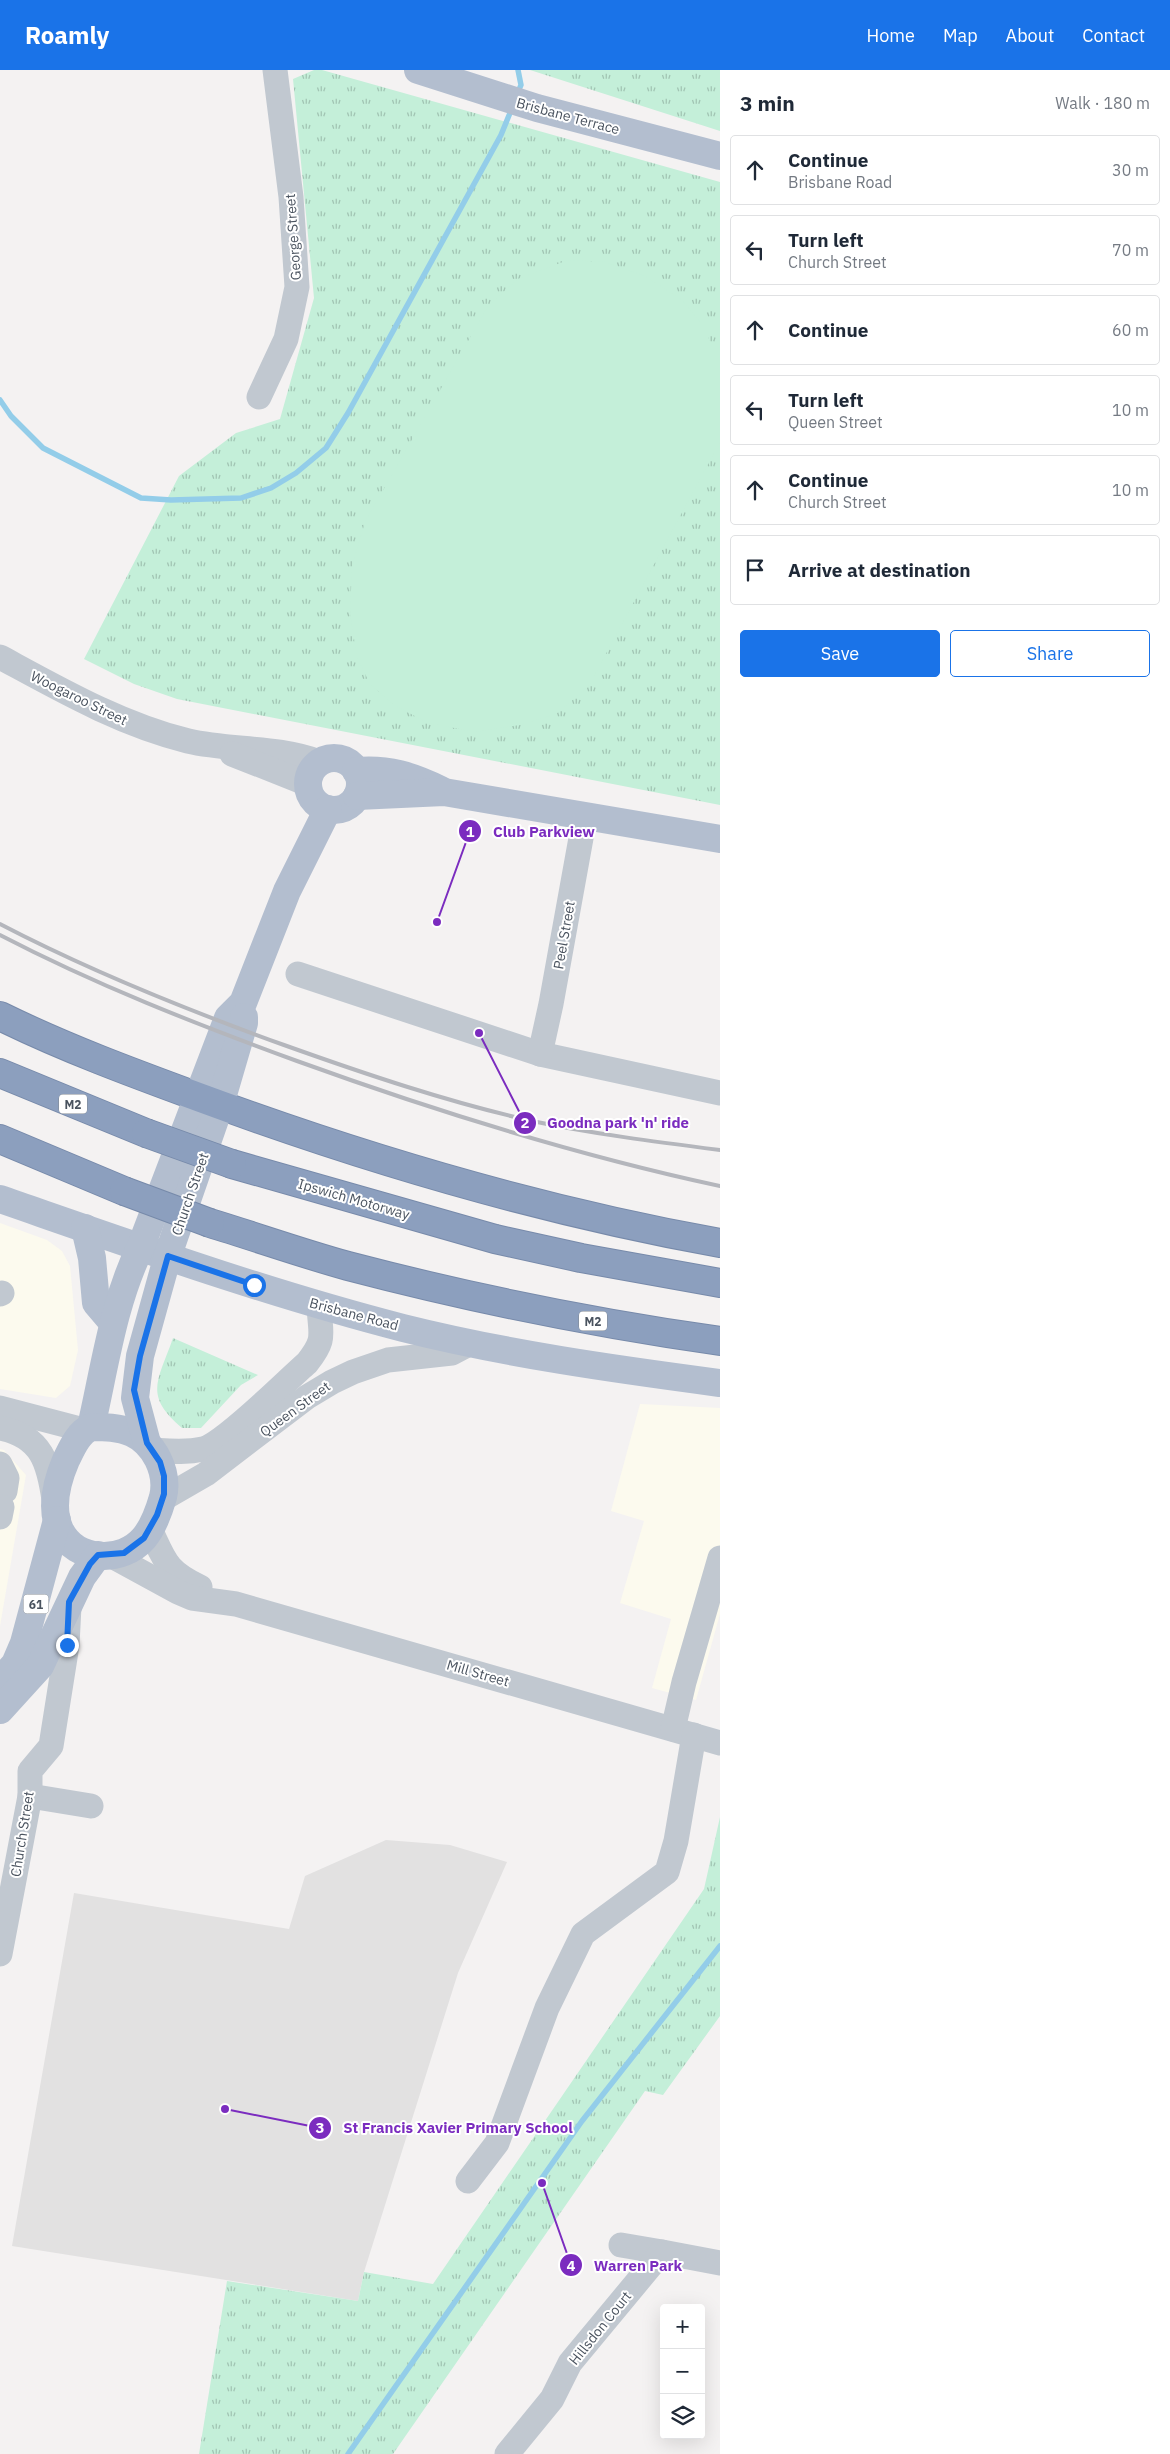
<!DOCTYPE html>
<html lang="en">
<head>
<meta charset="utf-8">
<style>
	body { margin:0; font-family:"IBM Plex Sans",sans-serif; background:#f6f6f7; color:#1f2937 }
	.controls { position:absolute; right:15px; bottom:15px; display:grid; overflow:hidden; border-radius:5px; box-shadow:0 5px 20px #0002 }
	.controls button { width:45px; height:45px; display:grid; place-items:center; padding:0; border:0; border-bottom:1px solid #e0e1e3; background:#fff; color:#1f2937; font:25px sans-serif }
	.stop { position:absolute; width:15px; height:15px; margin:-11px; border:4px solid #1a73e8; border-radius:50%; background:#fff }
	.stop.end { background:#1a73e8; border-color:#fff; box-shadow:0 1px 5px #0008 }
	.list { margin:0; padding:0; list-style:none }
	h2 { display:flex; justify-content:space-between; align-items:center; height:65px; margin:0; padding:0 20px; font-size:21px }
	h2 small { font-size:16px; font-weight:400; color:#747a83 }
	.list li { display:grid; grid-template-columns:32px 1fr auto; gap:15px; align-items:center; box-sizing:border-box; height:70px; margin:0 10px 10px; padding:0 10px; border:1px solid #e0e1e3; border-radius:5px }
	.list b { display:block; font-size:19px; white-space:nowrap }
	.list p { margin:0; font-size:16px; white-space:nowrap; color:#747a83 }
	.list em { font-size:16px; font-style:normal; color:#747a83 }
	.actions { display:flex; gap:10px; padding:15px 20px }
	.actions a { flex:1; padding:11px 0; border:1px solid #1a73e8; border-radius:5px; text-align:center; font-size:18px; color:#1a73e8 }
	.actions .main { background:#1a73e8; color:#fff }
	.icon { flex:none; width:28px; height:28px; fill:none; stroke:currentColor; stroke-width:2; stroke-linecap:round; stroke-linejoin:round }
	.map { position:relative; flex:none; width:720px; height:2384px; overflow:hidden }
	header { display:flex; align-items:center; gap:30px; box-sizing:border-box; height:70px; padding:0 25px; background:#1a73e8; color:#fff }
	header strong { font-size:24px }
	nav { display:flex; gap:28px; margin-inline-start:auto; font-size:18px }
	main { display:flex }
	aside { flex:1; background:#fff }
	.map>svg:first-child { display:block }
	.commercial { fill:#fcfaee }
	.education { fill:#e2e1e1 }
	.park { fill:url(#park-tufts) }
	.pitch { fill:#c4efd9 }
	.lines { fill:none; stroke-linecap:round; stroke-linejoin:round }
	.stream { stroke:#93cde9; stroke-width:5.5 }
	.highway-casing { stroke:#778aaa; stroke-width:30 }
	.minor { stroke:#c1c8d0; stroke-width:25 }
	.major { stroke:#b3becf; stroke-width:28 }
	.highway { stroke:#8c9fbe; stroke-width:28 }
	.rail { stroke:#b4b6bc; stroke-width:4 }
	.highway-bridge-casing { stroke:#778aaa; stroke-width:30; stroke-linecap:butt }
	.highway-bridge { stroke:#8c9fbe; stroke-width:28 }
	.route { stroke:#1a73e8; stroke-width:6 }
	.labels { text-anchor:middle; dominant-baseline:central; stroke-width:4; stroke-linejoin:round; paint-order:stroke }
	.shield { fill:#fff; stroke:#80878f; stroke-width:1 }
	.shield-label { font-size:12px; font-weight:bold; fill:#4a535f }
	.street-label { font-size:14px; fill:#4a535f; stroke:#fff }
	.leader { fill:none; stroke:#7b2cbf; stroke-width:2 }
	.callout-dot { fill:#7b2cbf; stroke:#fff; stroke-width:2 }
	.mark-label { font-size:15px; text-anchor:middle; font-weight:bold; fill:#fff }
	.callout-label { font-size:15px; text-anchor:middle; font-weight:bold; fill:#7b2cbf; stroke:#fff; stroke-width:4; stroke-linejoin:round; paint-order:stroke }
</style>
</head>
<body>
<header>
<strong>Roamly</strong>
<nav><a>Home</a><a>Map</a><a>About</a><a>Contact</a></nav>
</header>
<main>
<div class="map">
<svg width="720" height="2384" viewBox="0 0 720 2384">
	<defs>
		<pattern id="park-tufts" width="24" height="20" patternUnits="userSpaceOnUse" patternTransform="scale(1.25)"><rect width="24" height="20" fill="#c4efd9"/><path d="M3 7l-1-3M5 7V3M7 7l1-3M15 17l-1-3M17 17v-4M19 17l1-3" fill="none" stroke="#a1c4b3"/></pattern>
	</defs>
	<rect width="100%" height="100%" fill="#f4f2f2"/>
	<!-- commercial -->
	<g class="commercial">
		<polygon points="0,1153 47,1170 62,1181 70,1196 78,1280 70,1316 56,1328 0,1319"/>
		<polygon points="640,1334 720,1338 720,1544 696,1630 652,1618 671,1549 620,1533 644,1451 611,1441"/>
		<polygon points="0,1379 4,1380 26,1405 0,1556"/>
	</g>
	<!-- education -->
	<polygon class="education" points="386,1770 450,1775 507,1792 458,1903 364,2202 358,2231 12,2176 74,1823 289,1859 305,1806"/>
	<!-- park -->
	<g class="park">
		<polygon points="314,0 322,0 720,112 720,735 177,629 134,614 84,589 179,406 236,363 280,349 314,228 293,9"/>
		<polygon points="530,0 720,0 720,61"/>
		<path d="M173,1268L258,1305L241,1315L201,1358H182C143,1325 158,1311 173,1268Z"/>
		<polygon points="720,1747 720,1946 663,2025 645,2021 393,2384 199,2384 227,2211 358,2231 364,2202 433,2214 704,1819"/>
	</g>
	<!-- pitch -->
	<polygon class="pitch" points="568,190 605,192 645,206 682,230 701,253 720,291 720,372 588,617 556,644 520,655 475,662 428,653 394,635 370,614 357,587 350,544 352,496 365,452 488,236 518,209"/>
	<g class="lines">
		<!-- stream -->
		<g class="stream">
			<polyline points="517,24 521,15 518,0"/>
			<polyline points="0,330 11,346 43,378 141,428 171,430 241,428 271,418 296,403 326,378 348,343 501,65 512,38"/>
			<polyline points="348,2384 582,2051 720,1876"/>
		</g>
		<!-- highway casing -->
		<g class="highway-casing">
			<g id="highway">
				<path d="M0,946C65,978 133,1003 201,1028C369,1090 543,1141 720,1173"/>
				<polyline points="0,1003 146,1063"/>
				<polyline points="0,1069 124,1121"/>
				<polyline points="232,1094 495,1169 581,1188 720,1213"/>
				<path d="M210,1153C256,1167 301,1183 348,1196C470,1228 594,1253 720,1271"/>
			</g>
		</g>
		<!-- minor -->
		<g class="minor">
			<polyline points="259,327 286,269 297,217 291,127 275,0"/>
			<path d="M0,587C61,620 120,654 188,671C231,681 277,676 319,692"/>
			<polyline points="232,684 308,714"/>
			<polyline points="298,904 540,984 720,1023"/>
			<polyline points="540,984 551,934 585,746"/>
			<polyline points="0,1224 2,1223"/>
			<polyline points="0,1338 84,1360"/>
			<path d="M0,1358C42,1366 49,1394 54,1430"/>
			<path d="M152,1380C169,1381 186,1383 203,1379C225,1373 286,1311 307,1293C327,1268 320,1265 319,1235"/>
			<polyline points="0,1394 7,1408 5,1421"/>
			<polyline points="161,1430 206,1404 307,1327 332,1312 353,1302 388,1290 452,1283 471,1273"/>
			<polyline points="0,1447 2,1437"/>
			<path d="M150,1459C165,1491 166,1501 200,1517"/>
			<polyline points="112,1486 178,1522 192,1528 236,1534 720,1673"/>
			<polyline points="673,1659 684,1612 720,1488"/>
			<polyline points="30,1726 91,1736"/>
			<polyline points="0,1884 30,1726 30,1701 51,1676 67,1575 69,1536"/>
			<polyline points="468,2111 497,2073 547,1938 583,1864 667,1802 676,1771 694,1665"/>
			<polyline points="621,2175 662,2182"/>
			<polyline points="507,2384 552,2329 570,2293 662,2182 720,2193"/>
		</g>
		<!-- major -->
		<g class="major">
			<polyline points="418,0 537,38 720,86"/>
			<circle cx="334" cy="714" r="26"/>
			<path d="M356,701C388,698 412,706 441,720"/>
			<polyline points="357,726 444,722 720,769"/>
			<path d="M0,1129C133,1175 267,1223 403,1258C507,1284 614,1299 720,1313"/>
			<polyline points="85,1158 92,1188 96,1233 113,1253"/>
			<path d="M91,1357C105,1296 113,1233 141,1176L228,948L243,933L287,821L328,739"/>
			<path d="M91,1357C104,1357 119,1357 132,1363C154,1373 169,1402 163,1427C159,1441 154,1456 144,1468C122,1494 76,1492 60,1460C50,1438 57,1411 66,1390C72,1378 78,1363 91,1357Z"/>
			<polyline points="147,1373 135,1328 140,1286 168,1185 220,1035 244,953 244,947"/>
			<polyline points="0,1611 15,1594 24,1573 57,1450"/>
			<polyline points="0,1640 40,1596 82,1507 98,1485"/>
		</g>
		<!-- highway -->
		<use href="#highway" class="highway"/>
		<!-- rail -->
		<g class="rail">
			<path d="M0,854C92,902 187,940 284,975C365,1004 448,1032 532,1051C594,1064 657,1072 720,1080"/>
			<path d="M0,865C96,915 196,954 297,991C435,1041 576,1085 720,1116"/>
		</g>
		<!-- highway-bridge casing -->
		<g class="highway-bridge-casing">
			<g id="highway-bridge">
				<polyline points="146,1063 232,1094"/>
				<polyline points="124,1121 210,1153"/>
			</g>
		</g>
		<!-- highway-bridge -->
		<use href="#highway-bridge" class="highway-bridge"/>
	</g>
	<g class="lines">
		<!-- route -->
		<polyline class="route" points="67,1575 69,1532 90,1494 98,1485 124,1483 144,1468 157,1445 164,1424 164,1406 160,1392 147,1373 134,1320 140,1286 168,1186 254,1215"/>
	</g>
	<g class="labels">
		<!-- shield labels -->
		<g class="shield">
			<rect x="59" y="1024.5" width="28" height="19" rx="4"/>
			<rect x="579" y="1241.5" width="28" height="19" rx="4"/>
			<rect x="23.5" y="1524.5" width="25" height="19" rx="4"/>
		</g>
		<g class="shield-label">
			<text x="73" y="1034">M2</text>
			<text x="593" y="1251">M2</text>
			<text x="36" y="1534">61</text>
		</g>
		<!-- street labels -->
		<g class="street-label">
			<text transform="translate(568 46) rotate(15)">Brisbane Terrace</text>
			<text transform="translate(293 167) rotate(-94)">George Street</text>
			<text transform="translate(79 628) rotate(26)">Woogaroo Street</text>
			<text transform="translate(564 865) rotate(-80)">Peel Street</text>
			<text transform="translate(190 1124) rotate(-71)">Church Street</text>
			<text transform="translate(354 1129) rotate(16)">Ipswich Motorway</text>
			<text transform="translate(354 1244) rotate(15)">Brisbane Road</text>
			<text transform="translate(295 1339) rotate(-36)">Queen Street</text>
			<text transform="translate(478 1603) rotate(16)">Mill Street</text>
			<text transform="translate(22 1764) rotate(-81)">Church Street</text>
			<text transform="translate(600 2258) rotate(-51)">Hillsdon Court</text>
		</g>
	</g>
	<!-- callouts -->
	<path class="leader" d="M437 852L470 761M479 963L525 1053M225 2039L320 2058M542 2113L571 2195"/>
	<g class="callout-dot">
		<circle cx="437" cy="852" r="5"/>
		<circle cx="479" cy="963" r="5"/>
		<circle cx="225" cy="2039" r="5"/>
		<circle cx="542" cy="2113" r="5"/>
		<circle cx="470" cy="761" r="12"/>
		<circle cx="525" cy="1053" r="12"/>
		<circle cx="320" cy="2058" r="12"/>
		<circle cx="571" cy="2195" r="12"/>
	</g>
	<g class="mark-label">
		<text x="470" y="767">1</text>
		<text x="525" y="1058">2</text>
		<text x="320" y="2063">3</text>
		<text x="571" y="2201">4</text>
	</g>
	<g class="callout-label">
		<text x="544" y="767">Club Parkview</text>
		<text x="618" y="1058">Goodna park 'n' ride</text>
		<text x="458" y="2063">St Francis Xavier Primary School</text>
		<text x="638" y="2201">Warren Park</text>
	</g>
</svg>
<div class="controls">
<button>+</button>
<button>−</button>
<button><svg class="icon" aria-label="layers" viewBox="0 0 24 24"><path d="M12 4l9 5-9 5-9-5zM3 14l9 5 9-5"/></svg></button>
</div>
<div class="stop" style="left:254px;top:1215px"></div>
<div class="stop end" style="left:67px;top:1575px"></div>
</div>
<aside>
<h2>3 min<small>Walk · 180 m</small></h2>
<ul class="list">
<li><svg class="icon" aria-label="ahead" viewBox="0 0 24 24"><path d="M12 20V5M6 11l6-6 6 6"/></svg><div><b>Continue</b><p>Brisbane Road</p></div><em>30 m</em></li>
<li><svg class="icon" aria-label="left" viewBox="0 0 24 24"><path d="M17 20v-9H6M10 6l-5 5 5 5"/></svg><div><b>Turn left</b><p>Church Street</p></div><em>70 m</em></li>
<li><svg class="icon" aria-label="ahead" viewBox="0 0 24 24"><path d="M12 20V5M6 11l6-6 6 6"/></svg><div><b>Continue</b></div><em>60 m</em></li>
<li><svg class="icon" aria-label="left" viewBox="0 0 24 24"><path d="M17 20v-9H6M10 6l-5 5 5 5"/></svg><div><b>Turn left</b><p>Queen Street</p></div><em>10 m</em></li>
<li><svg class="icon" aria-label="ahead" viewBox="0 0 24 24"><path d="M12 20V5M6 11l6-6 6 6"/></svg><div><b>Continue</b><p>Church Street</p></div><em>10 m</em></li>
<li><svg class="icon" aria-label="arrive" viewBox="0 0 24 24"><path d="M6 21V4h12l-3 4 3 4H6"/></svg><div><b>Arrive at destination</b></div></li>
</ul>
<div class="actions"><a class="main">Save</a><a>Share</a></div>
</aside>
</main>
</body>
</html>
